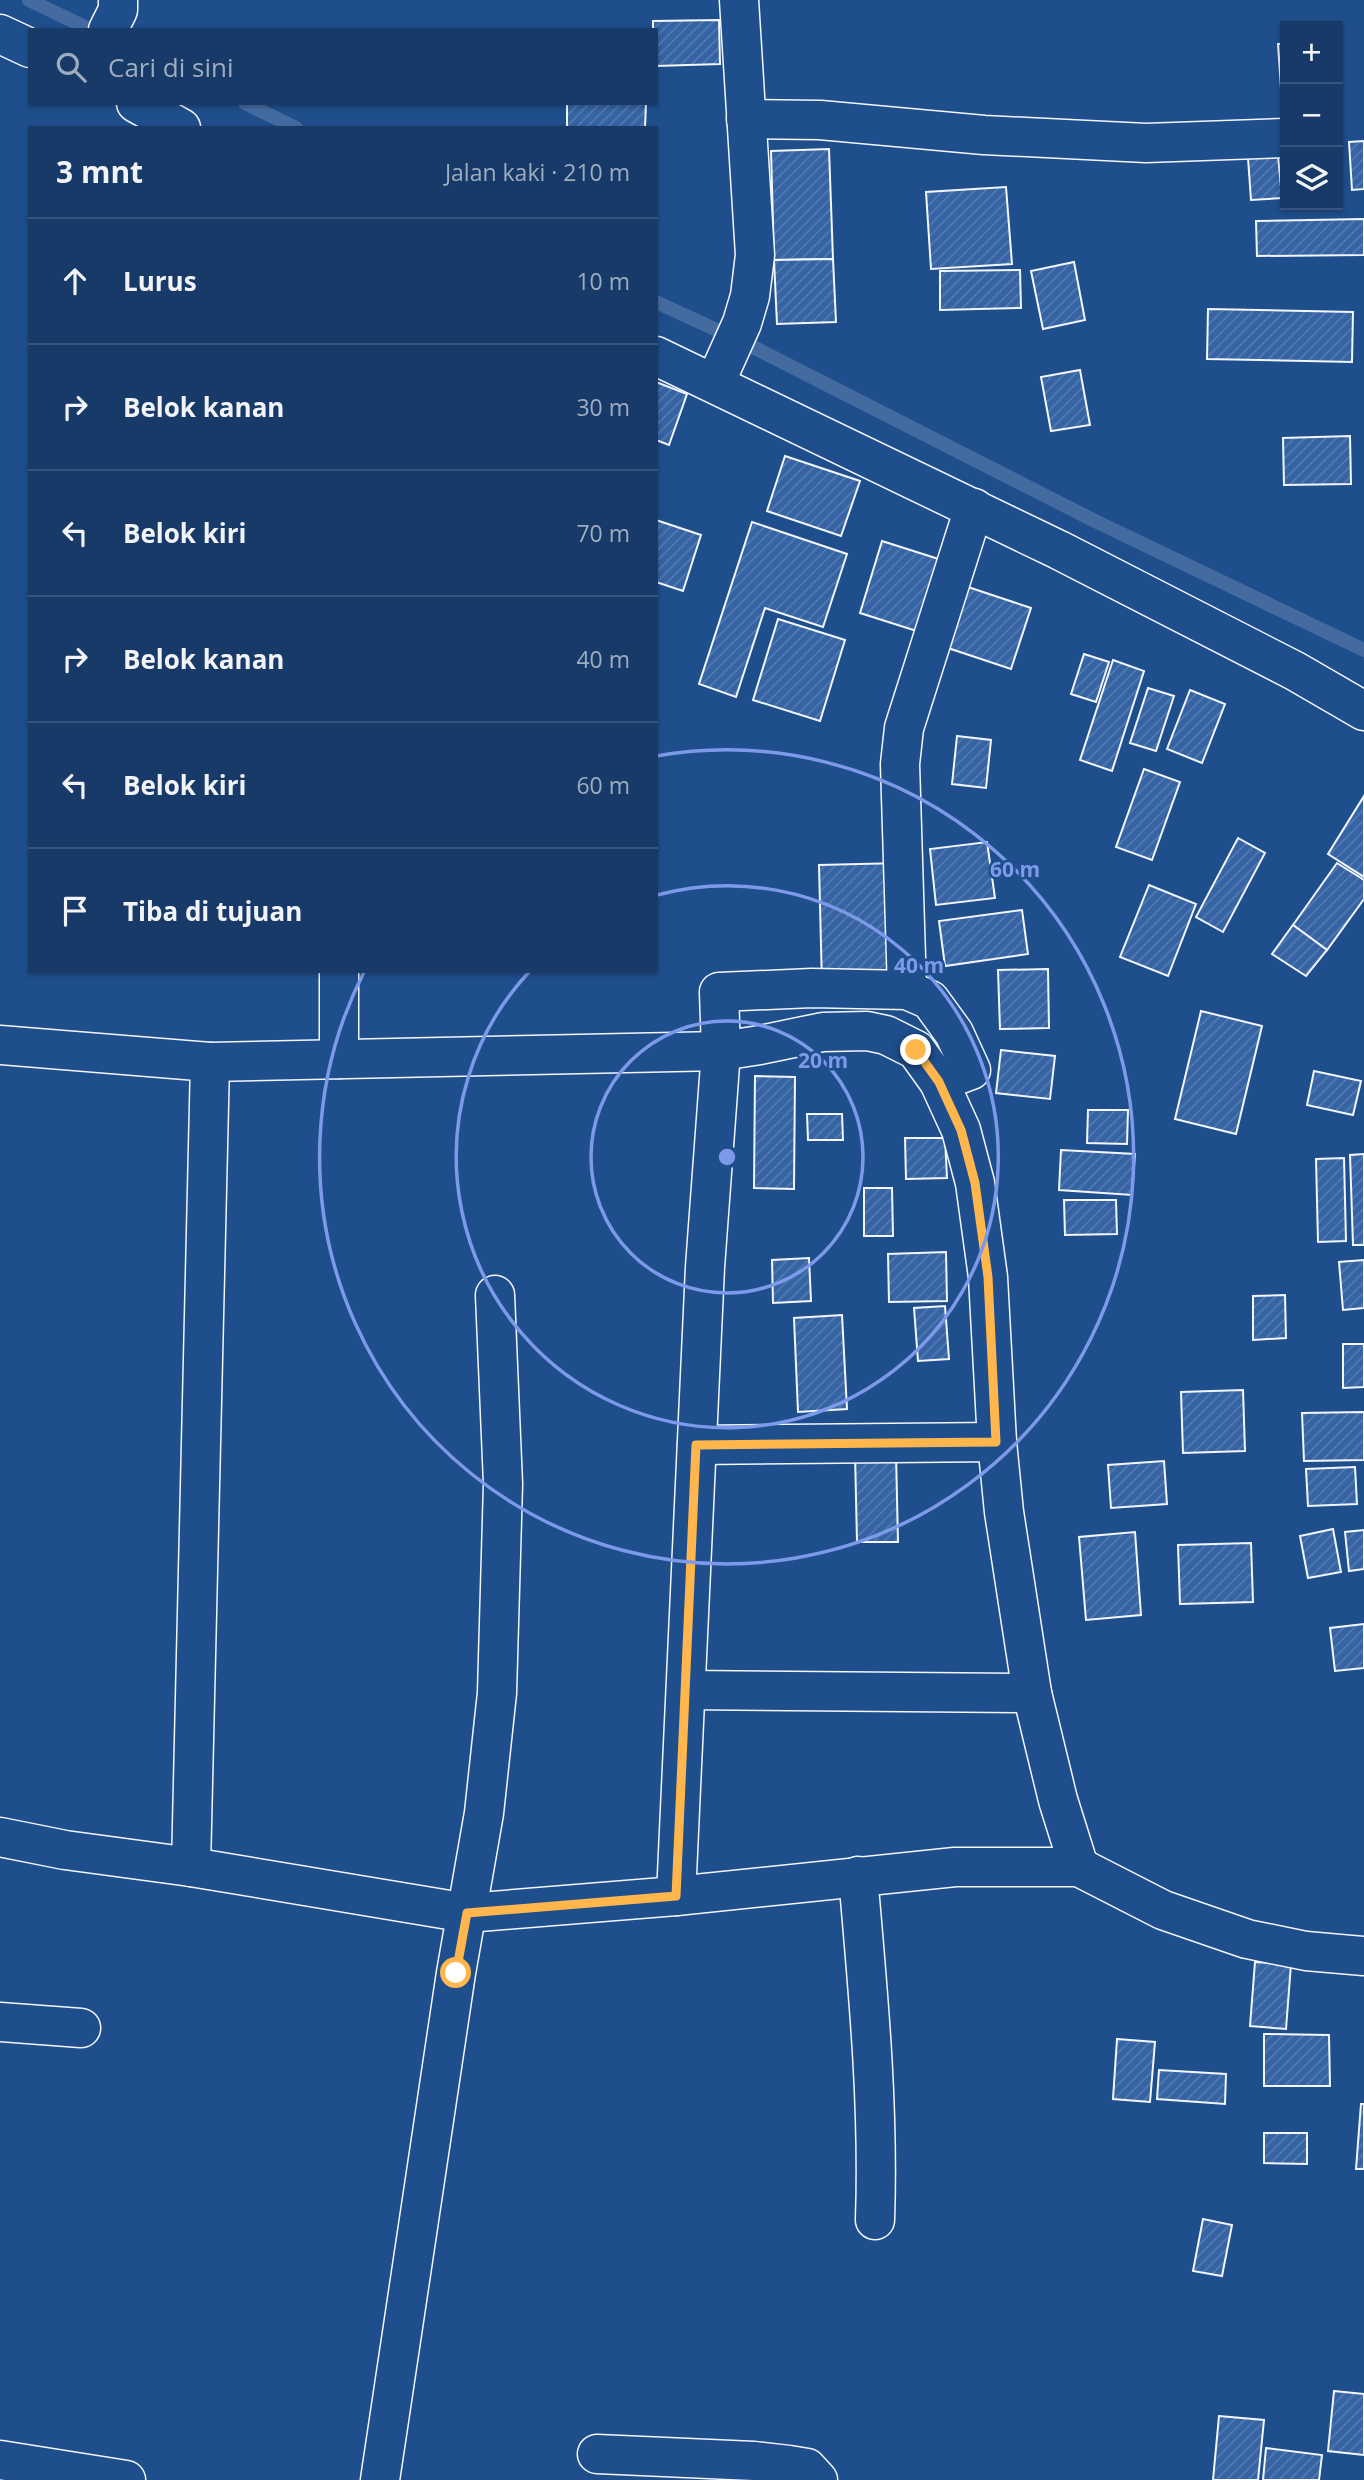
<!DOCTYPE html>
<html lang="id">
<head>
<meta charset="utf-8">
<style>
	body { margin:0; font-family:"Open Sans",sans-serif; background:#244571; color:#f1f3f6 }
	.controls { position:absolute; right:21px; top:21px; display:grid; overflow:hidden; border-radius:0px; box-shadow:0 2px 5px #0004 }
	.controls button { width:63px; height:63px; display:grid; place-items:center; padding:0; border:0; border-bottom:2px solid #36547d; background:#173a69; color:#f1f3f6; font:35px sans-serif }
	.stop { position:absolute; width:21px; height:21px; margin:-16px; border:5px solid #ffb74d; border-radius:50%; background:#fff }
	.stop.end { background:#ffb74d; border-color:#fff; box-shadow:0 2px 7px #0008 }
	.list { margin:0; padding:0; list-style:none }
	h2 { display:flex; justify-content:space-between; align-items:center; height:91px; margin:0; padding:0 28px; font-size:30px }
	h2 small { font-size:23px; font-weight:400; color:#9eadc0 }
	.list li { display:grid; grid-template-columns:46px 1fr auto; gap:21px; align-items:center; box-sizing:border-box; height:126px; padding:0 28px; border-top:2px solid #36547d }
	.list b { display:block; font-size:26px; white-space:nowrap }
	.list em { font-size:23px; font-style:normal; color:#9eadc0 }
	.icon { flex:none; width:38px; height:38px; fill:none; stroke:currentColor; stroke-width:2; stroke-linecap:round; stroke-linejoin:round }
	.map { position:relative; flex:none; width:1364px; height:2480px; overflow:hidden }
	.search { position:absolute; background:#173a69; box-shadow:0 2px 5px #0004; left:28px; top:28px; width:630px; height:77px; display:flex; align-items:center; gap:18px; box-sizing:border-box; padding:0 24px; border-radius:0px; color:#9eadc0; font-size:26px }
	.panel { position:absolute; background:#173a69; box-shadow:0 2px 5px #0004; left:28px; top:126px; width:630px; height:847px; border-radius:0px }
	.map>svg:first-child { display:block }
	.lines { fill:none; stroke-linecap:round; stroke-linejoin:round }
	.stream { stroke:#446ba0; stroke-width:14 }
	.building { fill:url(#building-hatch); stroke:#f2f6ff; stroke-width:2 }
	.minor-casing { stroke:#f2f6ff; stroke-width:41 }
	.tertiary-casing { stroke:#f2f6ff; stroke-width:41 }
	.minor { stroke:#1f4e8c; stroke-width:38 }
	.tertiary { stroke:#1f4e8c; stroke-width:38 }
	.route { stroke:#ffb74d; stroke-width:9 }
	.ring { fill:none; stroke:#7d9aea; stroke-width:3.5 }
	.centre { fill:#7d9aea; stroke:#1f4e8c; stroke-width:3.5 }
	.ring-label { font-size:21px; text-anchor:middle; font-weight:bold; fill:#7d9aea; stroke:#1f4e8c; stroke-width:5; stroke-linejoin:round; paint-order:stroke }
</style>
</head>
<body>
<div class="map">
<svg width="1364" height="2480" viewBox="0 0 1364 2480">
	<defs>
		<pattern id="building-hatch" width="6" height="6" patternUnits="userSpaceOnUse" patternTransform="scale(1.75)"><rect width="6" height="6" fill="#3563a3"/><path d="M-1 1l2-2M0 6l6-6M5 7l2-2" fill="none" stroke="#537ab1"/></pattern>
	</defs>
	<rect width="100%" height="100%" fill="#1f4e8c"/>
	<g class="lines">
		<!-- stream -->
		<g class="stream">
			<polyline points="29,0 91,30"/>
			<polyline points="245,103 296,128"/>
			<polyline points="656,302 745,343 1095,521 1364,650"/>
		</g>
	</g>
	<!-- building -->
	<g class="building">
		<polygon points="719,20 720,64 656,66 656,30 653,30 653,21"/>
		<polygon points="1278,44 1285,44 1285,118 1283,118"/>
		<polygon points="567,103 646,103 645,128 567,128"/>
		<polygon points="1364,141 1364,189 1352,190 1349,142"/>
		<polygon points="829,149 833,259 774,260 771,151"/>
		<polygon points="1278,156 1282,198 1251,200 1248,158"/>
		<polygon points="1006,187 1012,264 931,269 926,192"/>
		<polygon points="1364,219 1364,255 1257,256 1256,221"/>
		<polygon points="833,259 836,322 777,324 774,260"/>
		<polygon points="1074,262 1085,320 1043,329 1031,271"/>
		<polygon points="1020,270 1021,308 940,310 940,271"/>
		<polygon points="1208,309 1353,312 1352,362 1207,359"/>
		<polygon points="1080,370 1090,425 1051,431 1041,377"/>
		<polygon points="656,382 687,394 669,445 656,440"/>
		<polygon points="1350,436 1351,484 1284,485 1283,438"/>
		<polygon points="785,456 860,481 841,536 767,511"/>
		<polygon points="656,520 701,535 683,591 656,582"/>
		<polygon points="752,522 847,554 823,627 765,608 736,697 699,684"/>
		<polygon points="882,541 948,562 926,634 860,613"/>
		<polygon points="965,586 1031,608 1011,669 945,647"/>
		<polygon points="778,619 845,640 820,721 753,700"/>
		<polygon points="1084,654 1109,662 1096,702 1071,694"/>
		<polygon points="1113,660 1144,671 1112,771 1080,760"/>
		<polygon points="1148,688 1174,696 1156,751 1130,743"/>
		<polygon points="1190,690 1225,704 1202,763 1167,749"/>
		<polygon points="957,736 991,740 986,788 952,784"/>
		<polygon points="1144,769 1180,782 1152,860 1116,847"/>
		<polygon points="1364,796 1364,877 1328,854"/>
		<polygon points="1238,838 1265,853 1223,932 1196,917"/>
		<polygon points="987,842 995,898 936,905 930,849"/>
		<polygon points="900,863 903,982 822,985 819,865"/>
		<polygon points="1337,863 1364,880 1364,899 1327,950 1293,925"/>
		<polygon points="1149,885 1196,904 1168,976 1120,957"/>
		<polygon points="1022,910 1028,954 945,966 939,921"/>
		<polygon points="1293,925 1327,950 1306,976 1272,954"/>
		<polygon points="1048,969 1049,1028 1000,1029 998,970"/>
		<polygon points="1201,1011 1262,1026 1236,1134 1175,1119"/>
		<polygon points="1001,1050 1055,1056 1050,1099 996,1093"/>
		<polygon points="1314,1071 1361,1081 1353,1115 1307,1105"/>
		<polygon points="755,1076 795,1077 794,1189 754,1188"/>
		<polygon points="1088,1110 1128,1110 1127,1144 1087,1143"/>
		<polygon points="807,1114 842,1114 843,1140 808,1140"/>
		<polygon points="905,1138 945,1138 947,1178 906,1179"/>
		<polygon points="1061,1150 1135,1154 1132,1195 1059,1190"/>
		<polygon points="1364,1154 1364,1245 1353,1245 1350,1155"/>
		<polygon points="1344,1158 1346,1241 1318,1242 1316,1159"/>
		<polygon points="864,1188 892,1188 893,1236 864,1236"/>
		<polygon points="1064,1200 1116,1200 1117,1234 1065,1235"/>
		<polygon points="946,1252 947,1301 889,1302 888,1254"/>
		<polygon points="809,1258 811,1301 773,1303 772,1260"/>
		<polygon points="1364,1260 1364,1308 1343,1310 1339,1262"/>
		<polygon points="1285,1295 1286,1338 1253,1340 1253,1296"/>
		<polygon points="945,1306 949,1359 918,1361 914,1308"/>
		<polygon points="842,1315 847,1409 798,1412 794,1318"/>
		<polygon points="1343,1344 1364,1344 1364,1387 1343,1388"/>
		<polygon points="1243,1390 1245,1451 1183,1453 1181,1392"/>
		<polygon points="1364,1412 1364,1460 1304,1461 1302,1413"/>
		<polygon points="855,1453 896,1453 898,1542 857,1542"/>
		<polygon points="1164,1461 1167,1504 1111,1508 1108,1465"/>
		<polygon points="1355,1467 1357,1504 1308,1506 1306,1469"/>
		<polygon points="1333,1529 1341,1572 1308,1578 1300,1536"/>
		<polygon points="1364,1530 1364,1569 1349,1571 1345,1532"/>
		<polygon points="1135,1532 1141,1615 1086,1620 1079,1537"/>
		<polygon points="1251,1543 1253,1602 1180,1604 1178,1545"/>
		<polygon points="1364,1624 1364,1668 1335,1671 1330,1628"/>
		<polygon points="1255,1962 1291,1964 1286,2029 1250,2026"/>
		<polygon points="1264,2034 1329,2035 1330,2086 1264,2086"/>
		<polygon points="1117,2039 1155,2042 1150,2102 1113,2099"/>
		<polygon points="1159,2070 1226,2074 1225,2104 1157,2099"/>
		<polygon points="1361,2104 1364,2104 1364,2169 1356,2169"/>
		<polygon points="1264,2133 1307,2133 1307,2164 1264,2163"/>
		<polygon points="1203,2219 1232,2225 1222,2276 1193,2271"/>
		<polygon points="1334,2391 1364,2394 1364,2455 1328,2451"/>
		<polygon points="1219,2416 1264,2420 1258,2480 1213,2480"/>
		<polygon points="1266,2448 1322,2455 1319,2480 1263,2480"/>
	</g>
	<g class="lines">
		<!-- minor casing -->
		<g class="minor-casing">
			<g id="minor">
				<polyline points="108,30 118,10 118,0"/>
				<polyline points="746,119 820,120 984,135 1146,143 1285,138"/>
				<polyline points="715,383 742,323 750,296 755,255 739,0"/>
				<polyline points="907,990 900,764 904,728 974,508"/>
				<polyline points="0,1045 210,1062 721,1051 760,1045 823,1032 867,1031 886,1035 916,1050 939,1082 961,1130 975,1183 988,1277 997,1442 1004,1512 1032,1693 1058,1800 1079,1867"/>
				<polyline points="339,1059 339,971"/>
				<polyline points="697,1445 997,1442"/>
				<polyline points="686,1690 1032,1693"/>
				<polyline points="0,1837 65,1850 191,1867 467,1913 676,1896 955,1867 1079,1867 1163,1910 1247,1939 1306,1951 1364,1956"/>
				<polyline points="191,1867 210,1062"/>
				<path d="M858,1876C868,1991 879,2105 875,2220"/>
				<polyline points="676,1896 705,1267 721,1051 719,992 812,988 907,990 930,1000 954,1033 971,1070 939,1082"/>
				<polyline points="0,2022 81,2028"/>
				<polyline points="597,2454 754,2461 789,2465 807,2468 818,2480"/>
				<polyline points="0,2460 126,2480"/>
				<polyline points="380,2480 456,1973 484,1813 497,1693 503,1484 495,1295"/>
			</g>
		</g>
		<!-- tertiary casing -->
		<g class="tertiary-casing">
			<g id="tertiary">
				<polyline points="0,34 30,48"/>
				<polyline points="136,103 181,128"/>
				<polyline points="656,356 1059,550 1295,671 1364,711"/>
			</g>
		</g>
		<!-- minor -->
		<use href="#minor" class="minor"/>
		<!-- tertiary -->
		<use href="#tertiary" class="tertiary"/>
	</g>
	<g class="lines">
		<!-- route -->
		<polyline class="route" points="456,1973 467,1913 676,1896 696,1445 996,1442 988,1277 975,1183 961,1130 939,1082 916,1050"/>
	</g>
	<!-- distance rings -->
	<g class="ring">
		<circle cx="727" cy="1157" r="136"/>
		<path d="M657 895A271 271 0 1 1 529 972"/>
		<path d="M656 756A407 407 0 1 1 364 972"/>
	</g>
	<circle cx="727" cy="1157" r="10" class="centre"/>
	<g class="ring-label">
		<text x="1015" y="877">60 m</text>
		<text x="919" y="973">40 m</text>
		<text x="823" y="1068">20 m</text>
	</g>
</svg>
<div class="controls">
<button>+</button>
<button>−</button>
<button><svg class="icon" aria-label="layers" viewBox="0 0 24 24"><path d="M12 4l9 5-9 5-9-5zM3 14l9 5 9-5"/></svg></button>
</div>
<div class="stop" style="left:456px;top:1973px"></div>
<div class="stop end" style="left:916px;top:1050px"></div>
<div class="search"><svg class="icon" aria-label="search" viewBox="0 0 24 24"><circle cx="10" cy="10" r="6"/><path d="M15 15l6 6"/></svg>Cari di sini</div>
<section class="panel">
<h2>3 mnt<small>Jalan kaki · 210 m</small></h2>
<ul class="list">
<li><svg class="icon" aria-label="ahead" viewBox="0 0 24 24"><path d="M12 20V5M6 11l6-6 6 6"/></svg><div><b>Lurus</b></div><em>10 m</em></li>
<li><svg class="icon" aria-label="right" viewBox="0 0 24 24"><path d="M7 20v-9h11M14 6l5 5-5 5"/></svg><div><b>Belok kanan</b></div><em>30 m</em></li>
<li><svg class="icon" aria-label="left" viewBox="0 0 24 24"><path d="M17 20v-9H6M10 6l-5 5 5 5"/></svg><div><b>Belok kiri</b></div><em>70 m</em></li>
<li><svg class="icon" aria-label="right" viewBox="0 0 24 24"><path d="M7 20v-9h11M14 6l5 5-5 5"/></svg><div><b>Belok kanan</b></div><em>40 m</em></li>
<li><svg class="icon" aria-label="left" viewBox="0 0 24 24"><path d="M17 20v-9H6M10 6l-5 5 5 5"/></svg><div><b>Belok kiri</b></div><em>60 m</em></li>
<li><svg class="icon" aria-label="arrive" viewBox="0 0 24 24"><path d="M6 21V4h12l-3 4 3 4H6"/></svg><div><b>Tiba di tujuan</b></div></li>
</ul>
</section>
</div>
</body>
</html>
